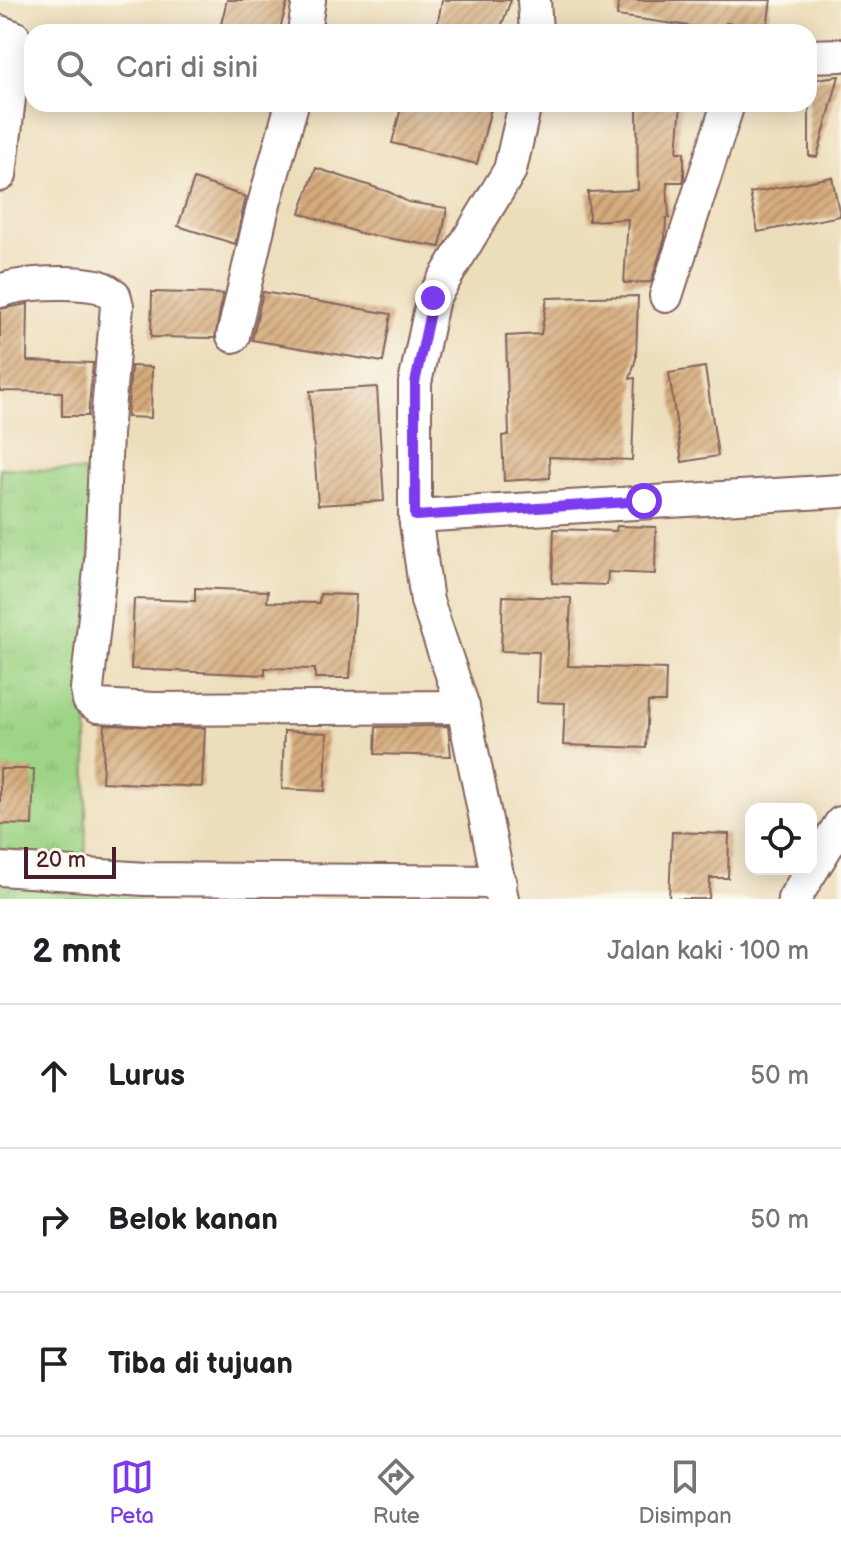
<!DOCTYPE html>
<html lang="id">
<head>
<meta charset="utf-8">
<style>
	body { margin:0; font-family:"Balsamiq Sans",sans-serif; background:#f6f6f6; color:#202124 }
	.controls { position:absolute; right:24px; bottom:24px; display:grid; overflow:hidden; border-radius:16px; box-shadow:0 4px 20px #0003 }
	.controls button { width:72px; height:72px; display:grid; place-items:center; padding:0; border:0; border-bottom:2px solid #e0e0e0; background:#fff; color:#202124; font:40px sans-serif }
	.scale { position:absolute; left:24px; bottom:20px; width:92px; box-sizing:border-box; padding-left:8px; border:4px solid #4a1f2b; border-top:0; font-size:22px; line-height:28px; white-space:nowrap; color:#4a1f2b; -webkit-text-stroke:6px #fbf7ec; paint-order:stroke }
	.stop { position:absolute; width:24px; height:24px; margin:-18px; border:6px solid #7c3aed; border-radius:50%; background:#fff }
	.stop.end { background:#7c3aed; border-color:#fff; box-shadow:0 2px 8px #0008 }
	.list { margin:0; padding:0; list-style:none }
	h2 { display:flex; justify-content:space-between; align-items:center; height:104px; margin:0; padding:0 32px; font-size:34px }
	h2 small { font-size:26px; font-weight:400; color:#757577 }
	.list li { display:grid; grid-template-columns:52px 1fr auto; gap:24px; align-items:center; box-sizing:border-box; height:144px; padding:0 32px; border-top:2px solid #e0e0e0 }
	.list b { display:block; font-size:30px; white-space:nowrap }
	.list em { font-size:26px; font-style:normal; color:#757577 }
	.icon { flex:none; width:44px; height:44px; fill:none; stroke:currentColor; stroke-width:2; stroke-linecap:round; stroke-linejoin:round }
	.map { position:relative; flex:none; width:841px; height:899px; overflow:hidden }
	.search { position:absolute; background:#fff; box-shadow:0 4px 20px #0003; left:24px; right:24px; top:24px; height:88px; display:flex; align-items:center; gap:20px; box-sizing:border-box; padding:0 28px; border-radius:24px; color:#757577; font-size:30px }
	.sheet { height:536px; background:#fff }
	nav { display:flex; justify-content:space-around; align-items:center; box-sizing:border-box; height:112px; border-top:2px solid #e0e0e0; background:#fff; font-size:22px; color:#757577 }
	nav a { display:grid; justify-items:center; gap:4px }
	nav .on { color:#7c3aed }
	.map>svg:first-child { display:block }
	.grass { fill:url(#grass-tufts); stroke:#747a58; stroke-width:2 }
	.building { fill:url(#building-hatch) }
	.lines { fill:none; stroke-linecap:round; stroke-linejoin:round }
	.minor-casing { stroke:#83625d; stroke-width:36 }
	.minor { stroke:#fff; stroke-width:32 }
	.route { stroke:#7c3aed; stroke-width:10 }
</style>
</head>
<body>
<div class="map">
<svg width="841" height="899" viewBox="0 0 841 899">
	<defs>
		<pattern id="grass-tufts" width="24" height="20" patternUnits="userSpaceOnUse" patternTransform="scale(2)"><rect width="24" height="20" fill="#9ed486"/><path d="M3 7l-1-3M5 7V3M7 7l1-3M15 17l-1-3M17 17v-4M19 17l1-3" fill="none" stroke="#8ab674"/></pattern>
		<pattern id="building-hatch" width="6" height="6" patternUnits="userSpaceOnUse" patternTransform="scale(2)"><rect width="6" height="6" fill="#d5ab7c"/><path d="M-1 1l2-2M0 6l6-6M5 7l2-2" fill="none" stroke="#af8b66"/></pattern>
	</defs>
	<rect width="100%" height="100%" fill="#fbf7ec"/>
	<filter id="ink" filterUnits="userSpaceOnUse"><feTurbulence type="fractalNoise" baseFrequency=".0125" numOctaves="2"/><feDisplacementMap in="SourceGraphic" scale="16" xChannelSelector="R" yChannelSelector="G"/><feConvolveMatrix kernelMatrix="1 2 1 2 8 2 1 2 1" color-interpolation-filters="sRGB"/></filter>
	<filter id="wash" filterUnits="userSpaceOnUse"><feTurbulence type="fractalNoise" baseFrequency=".006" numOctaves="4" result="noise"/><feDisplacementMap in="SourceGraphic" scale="32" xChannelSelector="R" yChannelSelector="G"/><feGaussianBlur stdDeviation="1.8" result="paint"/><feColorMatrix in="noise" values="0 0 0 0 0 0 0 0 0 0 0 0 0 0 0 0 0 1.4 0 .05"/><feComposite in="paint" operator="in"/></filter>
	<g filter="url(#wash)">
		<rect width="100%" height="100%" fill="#eddebb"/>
		<!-- grass -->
		<polygon class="grass" points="0,468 91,472 85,883 177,899 0,899"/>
		<g id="blocks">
			<!-- building -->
			<g class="building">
				<polygon points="227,0 288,0 279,32 219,32"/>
				<polygon points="442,0 511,0 499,32 436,32"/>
				<polygon points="618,0 771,0 767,27 726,23 725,31 617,16"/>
				<polygon points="839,76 817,157 809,156 809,80"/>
				<polygon points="402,104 492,104 477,164 392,143"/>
				<polygon points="637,104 681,104 677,152 684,152 684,178 683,182 667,182 669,218 666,218 665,238 651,282 624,283 628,219 589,221 588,192 638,190"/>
				<polygon points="316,168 389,192 408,202 447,208 440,247 359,233 300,213"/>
				<polygon points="832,177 840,216 758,232 750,193"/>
				<polygon points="194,179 246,197 235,244 178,226"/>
				<polygon points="152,292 223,294 215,338 151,337"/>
				<polygon points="263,292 391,314 383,362 252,340"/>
				<polygon points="638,296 636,358 630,379 635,378 632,460 549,457 550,478 504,481 502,436 509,435 506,336 541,334 547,298"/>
				<polygon points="28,304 27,361 93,363 88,416 62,416 62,392 0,391 0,309"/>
				<polygon points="131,366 152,367 151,418 127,417"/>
				<polygon points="705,367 718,456 682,462 669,373"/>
				<polygon points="377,387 384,501 318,505 310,391"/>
				<polygon points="617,526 656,527 655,574 608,572 607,585 552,583 554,529 616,531"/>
				<polygon points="195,588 268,591 267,602 319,603 320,594 356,595 350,678 315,678 315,669 265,668 265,675 131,669 134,599 195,601"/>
				<polygon points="503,596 571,598 568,666 666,669 665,702 648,702 646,748 563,745 565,703 537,702 539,652 501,651"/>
				<polygon points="105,725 205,728 202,787 102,782"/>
				<polygon points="448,726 451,756 375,754 376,727"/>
				<polygon points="284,731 327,733 325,791 282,789"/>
				<polygon points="0,769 34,769 32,825 0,824"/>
				<polygon points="672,832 729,834 728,878 710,878 709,899 669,899"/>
			</g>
		</g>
	</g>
	<g filter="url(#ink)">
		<use href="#blocks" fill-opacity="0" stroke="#83625d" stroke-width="2"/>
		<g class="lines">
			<!-- minor casing -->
			<g class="minor-casing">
				<g id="minor">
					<polyline points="534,0 536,32"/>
					<polyline points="0,32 14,37 15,47 0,175"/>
					<polyline points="304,32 309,0"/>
					<polyline points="809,56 841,55"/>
					<path d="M0,291C23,282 73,281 97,286C103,287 109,292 114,295L117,306L106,434L101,561L87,689L89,700L98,706L154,709L463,707"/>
					<polyline points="666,296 728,104"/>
					<polyline points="233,336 262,211 292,104"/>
					<polyline points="415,516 841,491"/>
					<polyline points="0,869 145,879 500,882"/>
					<polyline points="502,899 463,707 427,601 415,516 415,383 433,298 510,170 525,104"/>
					<polyline points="794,899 841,823"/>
				</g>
			</g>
			<!-- minor -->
			<use href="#minor" class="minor"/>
		</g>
	</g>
	<g class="lines" filter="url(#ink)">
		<!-- route -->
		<polyline class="route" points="433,298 415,383 415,516 644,501"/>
	</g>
</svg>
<div class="controls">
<button><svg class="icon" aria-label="locate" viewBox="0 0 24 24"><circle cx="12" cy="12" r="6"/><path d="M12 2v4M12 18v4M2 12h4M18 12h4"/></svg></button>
</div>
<div class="scale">20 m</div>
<div class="stop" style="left:644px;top:501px"></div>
<div class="stop end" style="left:433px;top:298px"></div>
<div class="search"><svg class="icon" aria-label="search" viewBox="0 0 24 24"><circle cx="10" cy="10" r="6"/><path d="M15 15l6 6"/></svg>Cari di sini</div>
</div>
<section class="sheet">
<h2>2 mnt<small>Jalan kaki · 100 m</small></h2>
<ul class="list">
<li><svg class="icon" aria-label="ahead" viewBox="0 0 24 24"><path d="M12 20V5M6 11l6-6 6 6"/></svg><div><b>Lurus</b></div><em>50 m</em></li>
<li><svg class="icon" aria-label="right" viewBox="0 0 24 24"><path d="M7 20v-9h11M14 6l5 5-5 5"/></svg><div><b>Belok kanan</b></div><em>50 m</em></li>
<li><svg class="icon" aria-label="arrive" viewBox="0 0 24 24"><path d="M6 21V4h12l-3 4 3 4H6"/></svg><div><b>Tiba di tujuan</b></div></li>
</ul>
</section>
<nav>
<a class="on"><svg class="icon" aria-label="map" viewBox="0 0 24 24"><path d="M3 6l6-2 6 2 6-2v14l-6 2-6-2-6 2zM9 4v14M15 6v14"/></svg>Peta</a>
<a><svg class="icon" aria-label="directions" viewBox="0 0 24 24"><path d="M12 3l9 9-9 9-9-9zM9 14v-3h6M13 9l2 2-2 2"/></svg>Rute</a>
<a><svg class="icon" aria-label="saved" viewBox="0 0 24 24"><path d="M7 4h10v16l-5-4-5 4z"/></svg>Disimpan</a>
</nav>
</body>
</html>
